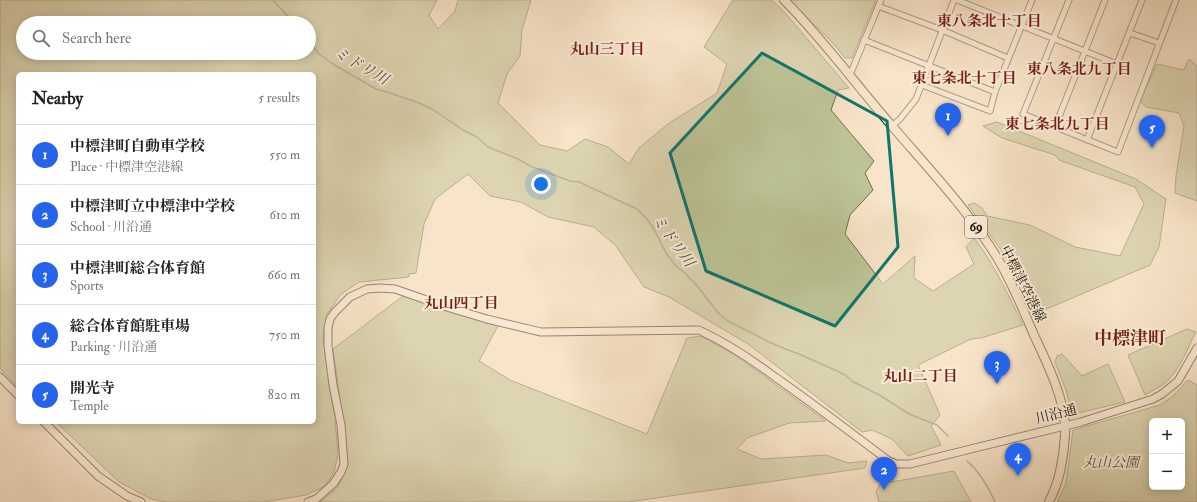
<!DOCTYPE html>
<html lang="en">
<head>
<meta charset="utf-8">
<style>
	body { margin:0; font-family:"IM FELL Double Pica","Noto Serif JP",serif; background:#f2f2f2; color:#202124 }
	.controls { position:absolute; right:12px; bottom:12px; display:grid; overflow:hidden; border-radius:6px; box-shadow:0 2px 10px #0003 }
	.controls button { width:36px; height:36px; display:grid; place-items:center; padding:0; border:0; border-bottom:1px solid #e0e0e0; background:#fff; color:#202124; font:20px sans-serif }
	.you { position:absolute; left:541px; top:184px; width:14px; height:14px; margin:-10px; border:3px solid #fff; border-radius:50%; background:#1a73e8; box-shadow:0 0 0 6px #1a73e833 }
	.badge { display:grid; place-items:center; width:26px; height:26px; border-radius:50%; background:#2563eb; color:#fff; font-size:13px; font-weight:700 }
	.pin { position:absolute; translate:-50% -33px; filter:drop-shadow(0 1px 2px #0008) }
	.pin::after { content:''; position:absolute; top:21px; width:14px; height:12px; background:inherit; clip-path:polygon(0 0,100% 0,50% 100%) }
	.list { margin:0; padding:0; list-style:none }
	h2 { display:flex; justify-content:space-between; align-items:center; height:52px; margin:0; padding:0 16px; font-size:17px }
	h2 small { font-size:13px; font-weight:400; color:#757577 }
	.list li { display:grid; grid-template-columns:26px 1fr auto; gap:12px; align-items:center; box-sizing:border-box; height:60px; padding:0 16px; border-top:1px solid #e0e0e0 }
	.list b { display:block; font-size:15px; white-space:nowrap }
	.list p { margin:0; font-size:13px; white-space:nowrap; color:#757577 }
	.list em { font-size:13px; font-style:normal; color:#757577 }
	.icon { flex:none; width:22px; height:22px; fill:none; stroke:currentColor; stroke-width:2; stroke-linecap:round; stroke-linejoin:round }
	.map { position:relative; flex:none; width:1197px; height:502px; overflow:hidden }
	.search { position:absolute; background:#fff; box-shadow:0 2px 10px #0003; left:16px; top:16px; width:300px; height:44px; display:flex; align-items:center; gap:10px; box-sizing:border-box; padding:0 14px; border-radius:22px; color:#757577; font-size:15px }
	.panel { position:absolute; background:#fff; box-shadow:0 2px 10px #0003; left:16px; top:72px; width:300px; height:352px; border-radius:6px }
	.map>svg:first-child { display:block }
	.green { fill:#bdc496; stroke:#716e4e; fill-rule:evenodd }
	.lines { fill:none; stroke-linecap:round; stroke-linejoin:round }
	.stream { stroke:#6e7c6b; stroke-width:1.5 }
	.street-casing { stroke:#5a4a36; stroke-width:7 }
	.secondary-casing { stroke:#251705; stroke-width:9 }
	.primary-casing { stroke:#251705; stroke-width:10 }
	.street { stroke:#faeddb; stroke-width:5 }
	.secondary { stroke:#faeddb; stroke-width:7 }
	.primary { stroke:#f8e4c8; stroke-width:8 }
	.marked { fill:none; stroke:#0f766e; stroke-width:3; stroke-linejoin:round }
	.labels { text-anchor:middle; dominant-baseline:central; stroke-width:4; stroke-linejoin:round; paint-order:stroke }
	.shield { fill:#faeddb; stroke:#655745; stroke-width:1 }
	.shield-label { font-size:13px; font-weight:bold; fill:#251705 }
	.street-label { font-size:14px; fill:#251705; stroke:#faeddb }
	.park-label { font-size:14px; font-style:italic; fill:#5a5438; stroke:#faeddb }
	.neighbourhood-label { font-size:15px; font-weight:bold; fill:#7a1f14; stroke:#faeddb }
	.water-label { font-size:15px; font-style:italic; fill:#505240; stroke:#faeddb }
	.district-label { font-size:18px; font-weight:bold; fill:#7a1f14; stroke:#faeddb }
</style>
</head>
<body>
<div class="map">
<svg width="1197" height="502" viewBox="0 0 1197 502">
	<rect width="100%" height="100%" fill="#f8e4c8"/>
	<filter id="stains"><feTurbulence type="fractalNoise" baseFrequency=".005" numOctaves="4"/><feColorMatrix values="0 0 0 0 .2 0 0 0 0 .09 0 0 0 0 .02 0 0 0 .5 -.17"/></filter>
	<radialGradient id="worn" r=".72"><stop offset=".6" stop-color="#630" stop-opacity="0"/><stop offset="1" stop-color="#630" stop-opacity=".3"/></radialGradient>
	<!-- green -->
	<g class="green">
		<path d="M0,0H437L429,15L438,29L455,11L458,0H531L522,30L520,56L507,74L498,103L540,145L567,151L585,139L608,147L629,164L639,148L668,124L717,93L727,64L704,47L733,0H772L786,14L849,88L838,90L831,110L874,161L865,173L873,190L850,215L845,234L883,284L915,256L914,278L933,291L974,264L966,247L974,238C995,265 1008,295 1023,325L981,338L971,339L918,365L940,415L931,426L941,445L908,456L892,439L872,430L862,432L748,344L669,297L644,287L616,246L594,227L548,217L521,202L490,196L468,174L435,199L424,224L416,273L409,274V277L359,282L341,294L327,314L323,338L332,402L336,419L335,420L338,454L334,472L325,486L306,495L264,502H166L151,499L119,482L56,422H314V74H18V387L0,368ZM23,23H309V53H23Z"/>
		<polygon points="789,0 876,0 852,58 845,58 832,42"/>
		<polygon points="1189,59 1197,66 1197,201 1175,193 1176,176 1184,126 1179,113 1146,107 1140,101 1157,64 1184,70"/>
		<polygon points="997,122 1136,179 1166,199 1159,247 1150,265 1037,313 1002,251 968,205 974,203 982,208 987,216 1030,225 1075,247 1120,256 1144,204 1135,187 1059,160 1055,155 1002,138 983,126"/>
		<polygon points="403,296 498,326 479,361 510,380 647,434 687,338 701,336 735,355 826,421 789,423 747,438 737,449 761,459 826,455 848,463 867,461 865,468 628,502 320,502 338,487 348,464 345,430 340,400 333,349"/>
		<path d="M1187,329L1196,332C1188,347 1181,367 1169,379C1163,386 1153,390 1145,395L1128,355Z"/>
		<polygon points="1062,354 1082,376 1108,364 1125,402 1078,413 1071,409 1066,390 1055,362 1057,356"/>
		<path d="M1188,380L1197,385V502H1057L1066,483L1073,430L1160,405L1172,397ZM1152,421H1182V487H1152Z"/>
		<polygon points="954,471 971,502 879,502 876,492 880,484"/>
	</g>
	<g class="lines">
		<!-- stream -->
		<g class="stream">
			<polyline points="273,0 294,23"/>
			<polyline points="309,41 318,53 331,63 376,89 390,93 419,103 432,109 463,130 477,137 488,147 518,159 530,166 570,181 579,182 637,209 647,219 654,229 666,253 676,266 685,273 698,287 719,314 728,321 769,342 788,350 799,354 837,371 845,375 852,381 881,396 909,414 937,425 948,436"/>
			<path d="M967,461C980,472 988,486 995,502"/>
		</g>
		<!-- street casing -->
		<g class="street-casing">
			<g id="street">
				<polyline points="957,0 1117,64"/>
				<polyline points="1069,0 1023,114 1118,152 1176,0"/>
				<polyline points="878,6 942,30 1008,58"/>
				<polyline points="1130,33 1159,43"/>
				<polyline points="864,40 995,92 1032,0"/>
				<polyline points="850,75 881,0"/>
				<polyline points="922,85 990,111 995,92"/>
				<polyline points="892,126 900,119 916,99 954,0"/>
				<polyline points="1055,127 1105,0"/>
				<polyline points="1087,140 1142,0"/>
			</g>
		</g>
		<!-- secondary casing -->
		<g class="secondary-casing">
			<g id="secondary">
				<polyline points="0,377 18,395"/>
				<polyline points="44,422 98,476 127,496 141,502"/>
				<path d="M308,502L316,499L333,484L341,472L344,464L341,425L333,385L328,346V328L330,319L335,312L350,297L367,289L380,288L395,289L450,308L487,319L541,332L699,330C727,343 751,359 775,377C814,404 851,433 889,461L896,464H910L1081,422L1153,399L1162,394L1178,381L1197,348"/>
			</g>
		</g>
		<!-- primary casing -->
		<g class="primary-casing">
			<path id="primary" d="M784,0C823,39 856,85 892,126C929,169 968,210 998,259C1012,283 1023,309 1034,335C1046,361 1064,397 1065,426C1066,433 1064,440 1064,447C1061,470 1059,481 1049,502"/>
		</g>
		<!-- street -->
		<use href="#street" class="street"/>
		<!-- secondary -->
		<use href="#secondary" class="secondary"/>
		<!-- primary -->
		<use href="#primary" class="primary"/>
	</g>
	<!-- marked area -->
	<path d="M0 0H1197V502H0ZM762,53L887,121L898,247L835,326L706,271L670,153Z" fill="#f8e4c8" fill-opacity=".55" fill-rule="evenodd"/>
	<path class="marked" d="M762,53L887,121L898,247L835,326L706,271L670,153Z"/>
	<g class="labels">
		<!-- shield labels -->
		<rect class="shield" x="965" y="216" width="22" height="22" rx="3"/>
		<g class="shield-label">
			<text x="976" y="227">69</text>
		</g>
		<!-- street labels -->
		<g class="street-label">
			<text transform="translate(1023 284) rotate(63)">中標津空港線</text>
			<text transform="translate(1056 414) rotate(-14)">川沿通</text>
		</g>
		<!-- park labels -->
		<g class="park-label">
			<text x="1111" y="462">丸山公園</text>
		</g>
		<!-- neighbourhood labels -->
		<g class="neighbourhood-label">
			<text x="989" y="21">東八条北十丁目</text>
			<text x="607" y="49">丸山三丁目</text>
			<text x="1079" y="69">東八条北九丁目</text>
			<text x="964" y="78">東七条北十丁目</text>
			<text x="1057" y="124">東七条北九丁目</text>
			<text x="461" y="303">丸山四丁目</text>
			<text x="920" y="376">丸山二丁目</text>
		</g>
		<!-- water labels -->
		<g class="water-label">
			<text transform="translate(361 66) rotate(30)">ミドリ川</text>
			<text transform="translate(673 241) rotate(54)">ミドリ川</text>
		</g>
		<!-- district labels -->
		<g class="district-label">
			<text x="1130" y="338">中標津町</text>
		</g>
	</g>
	<rect width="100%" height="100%" filter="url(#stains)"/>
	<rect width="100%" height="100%" fill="url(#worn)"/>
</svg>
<div class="controls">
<button>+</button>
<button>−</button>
</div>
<div class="you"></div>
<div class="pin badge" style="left:948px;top:136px">1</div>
<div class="pin badge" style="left:884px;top:490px">2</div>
<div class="pin badge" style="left:997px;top:384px">3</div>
<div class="pin badge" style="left:1018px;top:476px">4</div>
<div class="pin badge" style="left:1152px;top:148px">5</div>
<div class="search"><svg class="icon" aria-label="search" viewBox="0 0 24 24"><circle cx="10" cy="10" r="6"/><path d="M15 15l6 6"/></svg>Search here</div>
<section class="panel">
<h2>Nearby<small>5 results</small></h2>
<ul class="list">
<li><span class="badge">1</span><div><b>中標津町自動車学校</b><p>Place · 中標津空港線</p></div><em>550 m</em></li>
<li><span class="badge">2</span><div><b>中標津町立中標津中学校</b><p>School · 川沿通</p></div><em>610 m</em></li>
<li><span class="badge">3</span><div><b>中標津町総合体育館</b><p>Sports</p></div><em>660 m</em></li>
<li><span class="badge">4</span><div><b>総合体育館駐車場</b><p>Parking · 川沿通</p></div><em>750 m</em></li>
<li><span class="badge">5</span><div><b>開光寺</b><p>Temple</p></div><em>820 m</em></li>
</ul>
</section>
</div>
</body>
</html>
